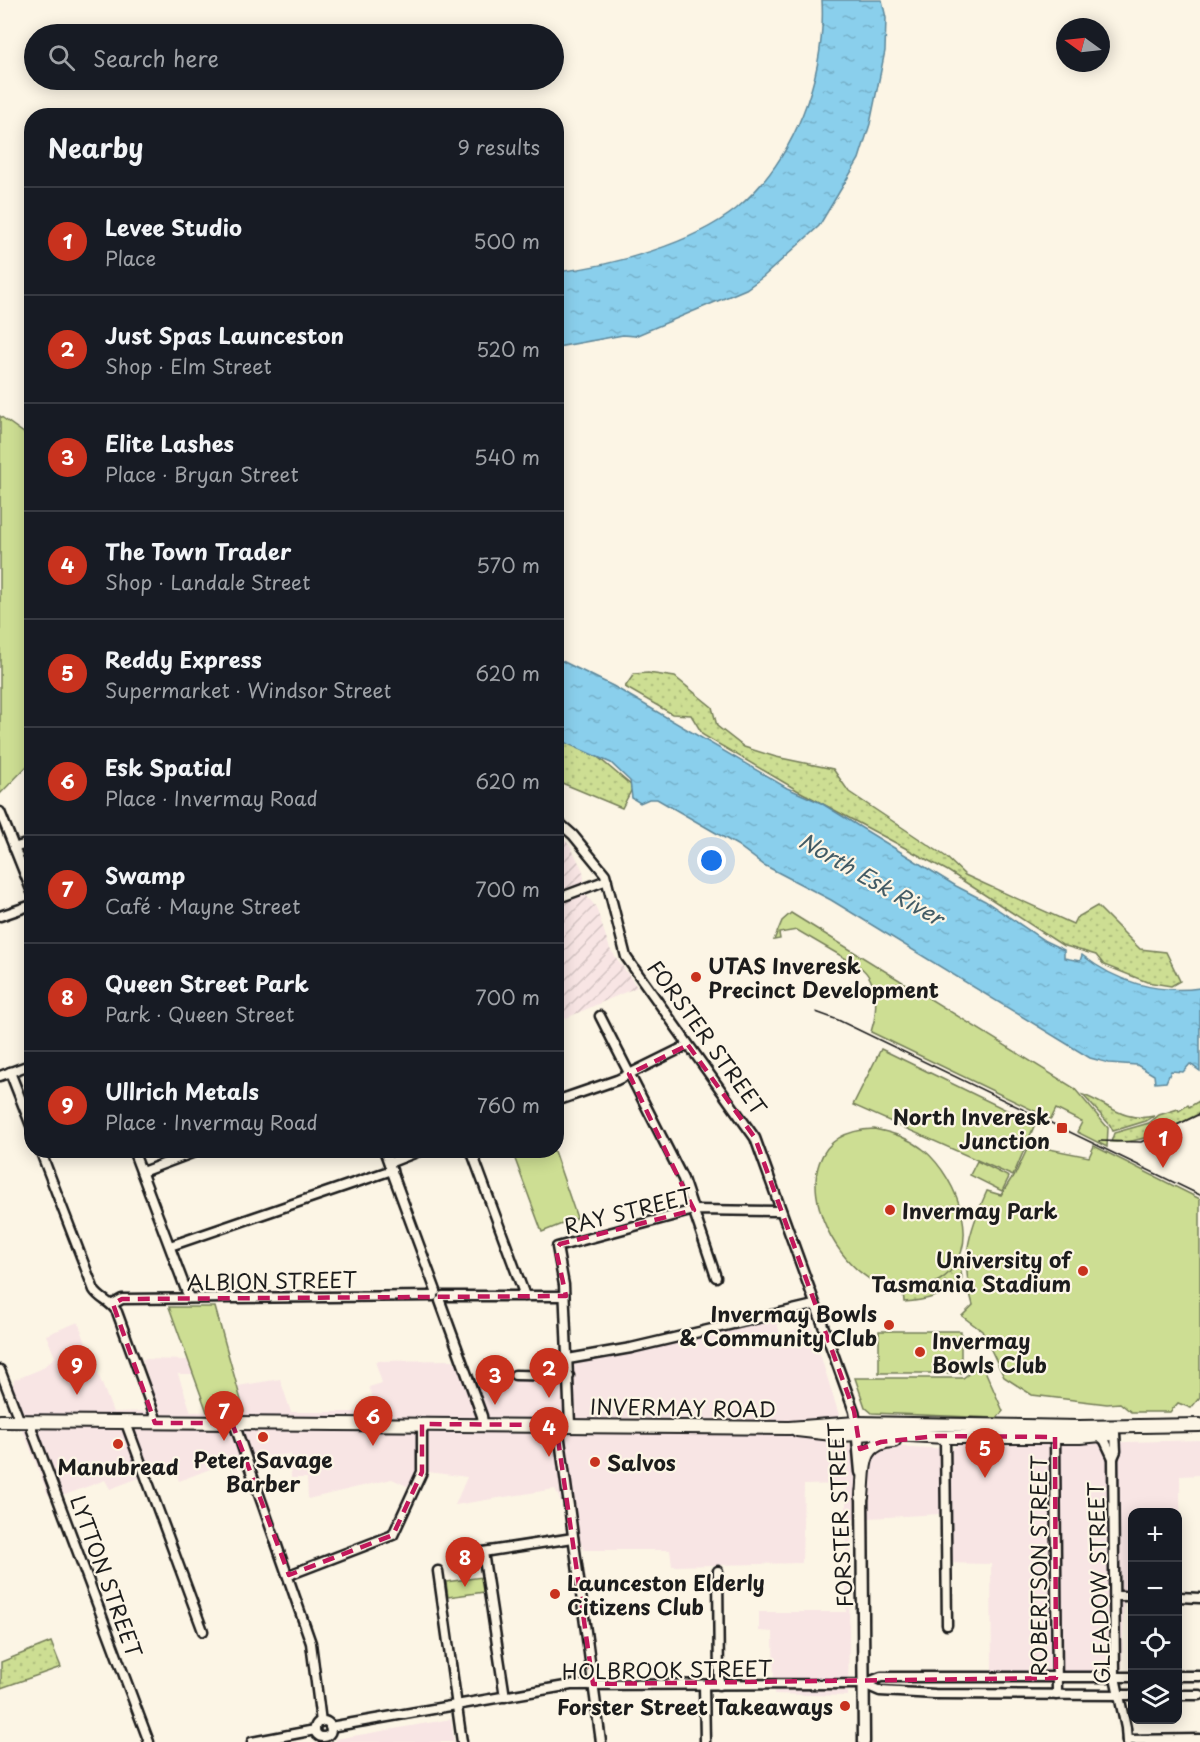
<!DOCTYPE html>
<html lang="en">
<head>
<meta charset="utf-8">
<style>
	body { margin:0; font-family:"Playpen Sans",sans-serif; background:#20242c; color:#f1f3f6 }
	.controls { position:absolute; right:18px; bottom:18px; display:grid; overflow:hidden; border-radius:12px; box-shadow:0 3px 15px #0003 }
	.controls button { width:54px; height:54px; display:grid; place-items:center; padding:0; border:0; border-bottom:2px solid #363941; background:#171b24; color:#f1f3f6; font:30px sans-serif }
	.compass { position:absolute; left:1056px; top:18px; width:54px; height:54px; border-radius:50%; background:#171b24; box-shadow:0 3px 15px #0003; rotate:285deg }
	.you { position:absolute; left:712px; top:861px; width:21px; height:21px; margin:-15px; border:4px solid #fff; border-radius:50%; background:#1a73e8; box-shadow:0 0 0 9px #1a73e833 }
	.badge { display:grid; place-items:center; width:39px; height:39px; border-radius:50%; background:#c8321e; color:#fff; font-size:20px; font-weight:700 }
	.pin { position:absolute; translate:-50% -50px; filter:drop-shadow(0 2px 3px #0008) }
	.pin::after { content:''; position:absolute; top:32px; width:21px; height:18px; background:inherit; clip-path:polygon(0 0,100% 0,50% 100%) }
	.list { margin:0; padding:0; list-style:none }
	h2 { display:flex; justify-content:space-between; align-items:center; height:78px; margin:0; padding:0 24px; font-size:26px }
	h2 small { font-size:20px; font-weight:400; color:#9ea1a6 }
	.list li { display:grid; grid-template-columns:39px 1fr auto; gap:18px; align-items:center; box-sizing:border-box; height:108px; padding:0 24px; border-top:2px solid #363941 }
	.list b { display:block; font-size:22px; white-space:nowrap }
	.list p { margin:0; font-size:20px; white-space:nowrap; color:#9ea1a6 }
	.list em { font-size:20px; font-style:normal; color:#9ea1a6 }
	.icon { flex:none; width:33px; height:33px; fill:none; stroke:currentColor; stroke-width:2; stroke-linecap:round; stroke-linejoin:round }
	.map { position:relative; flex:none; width:1200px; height:1742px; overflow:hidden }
	.search { position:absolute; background:#171b24; box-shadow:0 3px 15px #0003; left:24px; top:24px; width:540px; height:66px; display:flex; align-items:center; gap:15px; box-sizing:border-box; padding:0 21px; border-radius:33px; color:#9ea1a6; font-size:22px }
	.panel { position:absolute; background:#171b24; box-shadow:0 3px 15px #0003; left:24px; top:108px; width:540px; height:1050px; border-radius:24px }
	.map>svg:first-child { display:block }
	.built { fill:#f8e5e4 }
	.industrial { fill:url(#industrial-furrows) }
	.grass { fill:url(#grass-dots); stroke:#747d58; stroke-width:1.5 }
	.green { fill:#cdde93; stroke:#747d58; stroke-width:1.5 }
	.water { fill:url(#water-ripples); stroke:#5e8799; stroke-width:1.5 }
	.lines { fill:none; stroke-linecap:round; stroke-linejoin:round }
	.minor-casing { stroke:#1c1c1c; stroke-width:13 }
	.tertiary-casing { stroke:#1c1c1c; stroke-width:15 }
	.secondary-casing { stroke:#1c1c1c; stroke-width:16 }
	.minor { stroke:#fcf5e5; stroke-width:8 }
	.tertiary { stroke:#fcf5e5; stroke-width:10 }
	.secondary { stroke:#fcf5e5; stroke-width:12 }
	.tram { stroke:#1c1c1c; stroke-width:1.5 }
	.marked { fill:none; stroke:#c2185b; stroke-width:4.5; stroke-dasharray:12 8; stroke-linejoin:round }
	.poi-dot { fill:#c8321e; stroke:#fcf5e5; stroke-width:2 }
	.labels { text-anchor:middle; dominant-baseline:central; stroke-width:4.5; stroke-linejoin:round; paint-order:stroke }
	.poi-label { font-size:21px; font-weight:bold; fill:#1c1c1c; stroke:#fcf5e5; text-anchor:start }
	.street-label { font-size:21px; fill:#1c1c1c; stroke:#fcf5e5 }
	.water-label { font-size:22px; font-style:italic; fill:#425b65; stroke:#fcf5e5 }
</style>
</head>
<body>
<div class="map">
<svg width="1200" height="1742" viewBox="0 0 1200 1742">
	<defs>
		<pattern id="industrial-furrows" width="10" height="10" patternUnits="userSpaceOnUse" patternTransform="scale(1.5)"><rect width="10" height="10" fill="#f8e5e4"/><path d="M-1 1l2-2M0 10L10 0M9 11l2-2" fill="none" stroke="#d4c4c3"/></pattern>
		<pattern id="grass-dots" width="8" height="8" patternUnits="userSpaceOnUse" patternTransform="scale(1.5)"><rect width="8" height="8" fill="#cdde93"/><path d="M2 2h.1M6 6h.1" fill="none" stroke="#afbe7e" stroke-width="1.8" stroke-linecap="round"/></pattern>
		<pattern id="water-ripples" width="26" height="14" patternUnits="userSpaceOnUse" patternTransform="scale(1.5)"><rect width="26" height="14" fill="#8acfec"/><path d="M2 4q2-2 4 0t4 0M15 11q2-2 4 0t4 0" fill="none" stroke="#76b1ca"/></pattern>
	</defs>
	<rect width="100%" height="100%" fill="#fcf5e5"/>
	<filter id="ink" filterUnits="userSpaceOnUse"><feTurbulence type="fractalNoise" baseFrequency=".0167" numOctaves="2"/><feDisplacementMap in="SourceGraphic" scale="12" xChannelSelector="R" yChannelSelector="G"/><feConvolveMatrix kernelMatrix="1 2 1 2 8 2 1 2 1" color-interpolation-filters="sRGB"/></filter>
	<g filter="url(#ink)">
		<!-- built -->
		<g class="built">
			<polygon points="767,1312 776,1318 780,1334 811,1325 848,1444 952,1449 958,1443 970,1443 977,1446 1200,1440 1200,1475 1180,1476 1181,1597 1178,1597 1178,1512 1132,1512 1132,1595 1124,1595 1122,1675 992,1675 991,1564 943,1563 940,1514 851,1519 848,1696 774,1694 773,1632 759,1631 759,1612 846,1612 846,1484 804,1485 802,1563 672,1566 670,1550 584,1550 555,1489 455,1505 467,1477 428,1472 407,1486 392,1479 308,1499 307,1478 291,1478 290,1454 236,1459 179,1481 173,1465 110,1489 105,1480 65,1495 48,1495 25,1435 7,1409 14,1380 41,1369 55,1357 46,1335 78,1322 113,1412 159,1411 142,1359 188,1360 193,1374 178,1374 191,1412 243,1411 238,1386 280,1379 291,1412 378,1412 369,1387 382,1383 375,1361 453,1360 481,1390 506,1380 503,1369 563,1370 574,1355"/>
			<polygon points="451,1719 454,1742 336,1742 336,1739"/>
		</g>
		<!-- industrial -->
		<polygon class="industrial" points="557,831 571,847 583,871 586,895 596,907 610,949 637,987 557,1022"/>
		<!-- grass -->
		<g class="grass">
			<polygon points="648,673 675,677 712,707 717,726 744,747 776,757 833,769 849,792 945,856 965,875 1073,924 1076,918 1097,906 1140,949 1166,952 1180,981 1171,986 1147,982 1104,965 1096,955 1062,945 948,871 797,790 703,735 691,715 672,714 625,687 634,674"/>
			<polygon points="556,736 593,753 633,787 622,808 557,781"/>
			<path d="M1083,1095C1107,1103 1124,1123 1154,1116L1146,1121L1113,1131L1110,1125Z"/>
			<path d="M1199,1101L1200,1113C1171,1128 1144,1144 1111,1142L1114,1133L1149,1123L1159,1115L1178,1109L1179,1111L1188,1105L1189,1107Z"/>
			<path d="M959,1259L962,1278C951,1295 923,1301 904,1302L903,1290C928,1291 945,1279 959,1259Z"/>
			<polygon points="51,1642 61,1667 1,1688 1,1662"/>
		</g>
		<!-- green -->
		<g class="green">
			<polygon points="0,416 32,439 31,762 0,794"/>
			<path d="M791,913L1074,1088L1108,1128L1107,1147L1077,1132L1082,1122L1056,1109L1051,1119L871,1032C878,1012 879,981 860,967L797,930L779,933L780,939L774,940L782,921Z"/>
			<polygon points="881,1049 1035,1124 1013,1176 853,1105"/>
			<path d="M874,1129C892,1132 910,1139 924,1150C958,1179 986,1250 940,1280C850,1339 750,1133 874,1129Z"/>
			<path d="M1029,1145L1089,1157L1094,1146L1200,1199V1397L1191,1408L1178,1403L1170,1412H1131L1120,1403L1107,1404L1032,1395L1004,1377L982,1331L962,1316L973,1305C960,1261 968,1233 987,1191L1001,1195L1011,1179L1014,1177Z"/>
			<polygon points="512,1151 554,1151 577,1218 542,1232"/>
			<polygon points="977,1161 1009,1177 1002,1191 970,1175"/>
			<polygon points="169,1307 215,1307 244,1411 207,1412"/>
			<rect x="879" y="1331" width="82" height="42"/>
			<polygon points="982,1364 1003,1411 997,1418 872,1413 865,1407 855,1378 963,1378"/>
			<polygon points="482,1577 484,1592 448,1597 446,1582"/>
		</g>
		<!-- water -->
		<g class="water">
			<path d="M822,0H882L886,18L885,51L870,124L859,159L819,226L763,277L746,289L635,336L623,335L557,347V272C612,266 692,244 736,209C795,160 826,75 822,0Z"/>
			<path d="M556,658L613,686L787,788L821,803L956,886L985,901L1045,941L1064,950V958L1080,961L1082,955C1116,982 1157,994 1200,988V1071L1190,1064L1183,1072L1171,1071L1166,1082L1155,1083L1154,1075L1137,1065L1109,1063L1090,1058L831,900L764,865L737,845L657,799H649L640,803L632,798L630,781L611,763L557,739Z"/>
		</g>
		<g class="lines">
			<!-- minor casing -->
			<g class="minor-casing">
				<g id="minor">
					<polyline points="0,812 32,892"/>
					<polyline points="556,820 573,835 605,874 626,957 755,1138 854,1411 856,1423"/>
					<polyline points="14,848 32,842"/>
					<polyline points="556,899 607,880"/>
					<polyline points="0,916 32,905"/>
					<polyline points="600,1016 683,1179 716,1277"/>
					<polyline points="10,1072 32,1128"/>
					<polyline points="0,1076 32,1064"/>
					<polyline points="556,1101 617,1080 688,1045"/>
					<path d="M40,1150L94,1290C100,1300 111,1301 117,1312L155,1416V1423"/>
					<polyline points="133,1150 189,1298"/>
					<polyline points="384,1150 436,1291"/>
					<polyline points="471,1150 525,1296"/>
					<polyline points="389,1163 422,1150"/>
					<polyline points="142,1172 200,1150"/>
					<polyline points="170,1246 392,1170"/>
					<polyline points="443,1296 564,1296"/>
					<polyline points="440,1301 482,1416 483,1424"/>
					<polyline points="113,1304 122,1299 433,1296"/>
					<polyline points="568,1359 631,1348 814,1305"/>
					<polyline points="0,1370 20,1422"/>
					<polyline points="515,1375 569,1376"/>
					<polyline points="32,1423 32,1430 149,1742"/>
					<polyline points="126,1423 203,1631"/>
					<polyline points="234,1423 311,1643 321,1722"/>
					<polyline points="558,1425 601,1742"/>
					<polyline points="570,1425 564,1285 557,1247 694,1210 781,1211"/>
					<polyline points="1115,1433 1116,1451 1113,1458 1115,1677 1126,1728 1127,1742"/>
					<polyline points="1099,1435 1105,1441 1113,1458"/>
					<polyline points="945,1437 947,1625"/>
					<polyline points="1055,1437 1057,1695"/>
					<polyline points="438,1571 462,1742"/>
					<polyline points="718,1571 719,1685"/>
					<polyline points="289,1575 393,1535 422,1472 422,1424"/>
					<polyline points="1116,1596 1132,1596"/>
					<polyline points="1178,1597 1200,1598"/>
					<polyline points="1178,1676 1200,1676"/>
					<polyline points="864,1684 880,1691 935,1694 1132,1695"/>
					<polyline points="704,1685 705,1742"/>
					<polyline points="1178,1695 1200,1695"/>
					<polyline points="505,1697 483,1552 573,1538"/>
					<circle cx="323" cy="1729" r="8"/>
					<polyline points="330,1727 571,1685 864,1684 881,1677 1132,1677"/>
					<polyline points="1127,1740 1200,1739"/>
					<polyline points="252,1742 315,1730"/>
				</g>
			</g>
			<!-- tertiary casing -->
			<g class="tertiary-casing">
				<g id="tertiary">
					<polyline points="857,1428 861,1472"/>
					<polyline points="862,1490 864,1742"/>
				</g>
			</g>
			<!-- secondary casing -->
			<g class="secondary-casing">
				<g id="secondary">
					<polyline points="0,1421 789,1428 856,1423 1079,1427 1200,1425"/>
					<polyline points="797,1430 841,1435 874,1433 945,1437 1080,1437 1112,1434"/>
					<path d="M862,1497C865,1470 859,1442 894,1441"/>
				</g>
			</g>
			<!-- minor -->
			<use href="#minor" class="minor"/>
			<!-- tertiary -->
			<use href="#tertiary" class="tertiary"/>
			<!-- secondary -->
			<use href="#secondary" class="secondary"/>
			<!-- tram -->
			<g class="tram">
				<polyline points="816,1012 838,1020 1200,1195"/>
				<polyline points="1099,1141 1141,1142 1200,1114"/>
			</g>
		</g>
	</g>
	<!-- marked area -->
	<path class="marked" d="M688,1045L755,1138L854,1411L860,1449L881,1442L937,1436L1055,1437L1056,1678L593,1684L556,1425L422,1424V1472L393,1535L289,1575L232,1423H155L113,1304L122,1299L566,1296L556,1250L560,1244L694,1210L629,1074Z"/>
	<!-- markers -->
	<g class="poi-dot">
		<circle cx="696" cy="977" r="6"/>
		<rect x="1056" y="1122" width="12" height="12" rx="3"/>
		<circle cx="890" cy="1210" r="6"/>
		<circle cx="1083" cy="1271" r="6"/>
		<circle cx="889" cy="1325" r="6"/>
		<circle cx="920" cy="1352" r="6"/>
		<circle cx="263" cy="1437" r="6"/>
		<circle cx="118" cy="1444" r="6"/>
		<circle cx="595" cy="1462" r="6"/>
		<circle cx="555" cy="1594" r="6"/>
		<circle cx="845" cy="1706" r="6"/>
	</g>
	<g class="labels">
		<!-- poi labels -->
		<g class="poi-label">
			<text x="708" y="965">UTAS Inveresk<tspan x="708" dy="24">Precinct Development</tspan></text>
			<text x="1050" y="1116" text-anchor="end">North Inveresk<tspan x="1050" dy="24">Junction</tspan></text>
			<text x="902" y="1210">Invermay Park</text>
			<text x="1071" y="1259" text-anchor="end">University of<tspan x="1071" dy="24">Tasmania Stadium</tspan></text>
			<text x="877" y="1313" text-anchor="end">Invermay Bowls<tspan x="877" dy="24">&amp; Community Club</tspan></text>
			<text x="932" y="1340">Invermay<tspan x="932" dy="24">Bowls Club</tspan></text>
			<text x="263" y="1459" text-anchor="middle">Peter Savage<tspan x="263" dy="24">Barber</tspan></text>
			<text x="607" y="1462">Salvos</text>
			<text x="118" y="1466" text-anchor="middle">Manubread</text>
			<text x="567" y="1582">Launceston Elderly<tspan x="567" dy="24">Citizens Club</tspan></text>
			<text x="833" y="1706" text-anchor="end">Forster Street Takeaways</text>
		</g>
		<!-- street labels -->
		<g class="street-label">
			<text transform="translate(708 1037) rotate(54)">FORSTER STREET</text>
			<text transform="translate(628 1210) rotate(-14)">RAY STREET</text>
			<text transform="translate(272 1280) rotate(-1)">ALBION STREET</text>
			<text transform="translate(683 1407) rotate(1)">INVERMAY ROAD</text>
			<text transform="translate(839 1515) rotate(-93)">FORSTER STREET</text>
			<text transform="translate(1038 1566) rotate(-90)">ROBERTSON STREET</text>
			<text transform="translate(107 1576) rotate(70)">LYTTON STREET</text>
			<text transform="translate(1098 1583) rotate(-92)">GLEADOW STREET</text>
			<text transform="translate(667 1669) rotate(-1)">HOLBROOK STREET</text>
		</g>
		<!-- water labels -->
		<g class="water-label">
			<text transform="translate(872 878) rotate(30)">North Esk River</text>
		</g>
	</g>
</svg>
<div class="controls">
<button>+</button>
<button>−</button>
<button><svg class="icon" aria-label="locate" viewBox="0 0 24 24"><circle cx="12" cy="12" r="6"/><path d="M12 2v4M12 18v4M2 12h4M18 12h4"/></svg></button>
<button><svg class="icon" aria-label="layers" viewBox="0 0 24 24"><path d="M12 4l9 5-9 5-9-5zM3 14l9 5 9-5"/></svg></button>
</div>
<svg class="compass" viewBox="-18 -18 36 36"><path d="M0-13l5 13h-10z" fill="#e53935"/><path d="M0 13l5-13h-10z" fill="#9ea1a6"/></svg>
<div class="you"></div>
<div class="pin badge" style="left:1163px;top:1168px">1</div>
<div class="pin badge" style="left:549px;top:1398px">2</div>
<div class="pin badge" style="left:495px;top:1405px">3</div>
<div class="pin badge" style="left:549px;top:1457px">4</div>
<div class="pin badge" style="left:985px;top:1478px">5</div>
<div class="pin badge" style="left:373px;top:1446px">6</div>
<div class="pin badge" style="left:224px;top:1441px">7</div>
<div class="pin badge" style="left:465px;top:1587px">8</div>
<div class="pin badge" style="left:77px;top:1395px">9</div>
<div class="search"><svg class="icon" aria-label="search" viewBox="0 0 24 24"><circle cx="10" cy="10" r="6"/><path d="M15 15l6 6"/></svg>Search here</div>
<section class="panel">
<h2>Nearby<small>9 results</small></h2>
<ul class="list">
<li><span class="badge">1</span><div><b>Levee Studio</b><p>Place</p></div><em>500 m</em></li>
<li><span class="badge">2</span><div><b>Just Spas Launceston</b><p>Shop · Elm Street</p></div><em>520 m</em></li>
<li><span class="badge">3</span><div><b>Elite Lashes</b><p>Place · Bryan Street</p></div><em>540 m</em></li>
<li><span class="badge">4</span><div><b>The Town Trader</b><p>Shop · Landale Street</p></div><em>570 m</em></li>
<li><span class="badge">5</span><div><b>Reddy Express</b><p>Supermarket · Windsor Street</p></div><em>620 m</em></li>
<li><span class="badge">6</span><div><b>Esk Spatial</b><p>Place · Invermay Road</p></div><em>620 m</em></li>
<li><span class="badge">7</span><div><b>Swamp</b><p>Café · Mayne Street</p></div><em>700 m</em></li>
<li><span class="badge">8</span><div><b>Queen Street Park</b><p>Park · Queen Street</p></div><em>700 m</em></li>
<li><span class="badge">9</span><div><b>Ullrich Metals</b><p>Place · Invermay Road</p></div><em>760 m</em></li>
</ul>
</section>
</div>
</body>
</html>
